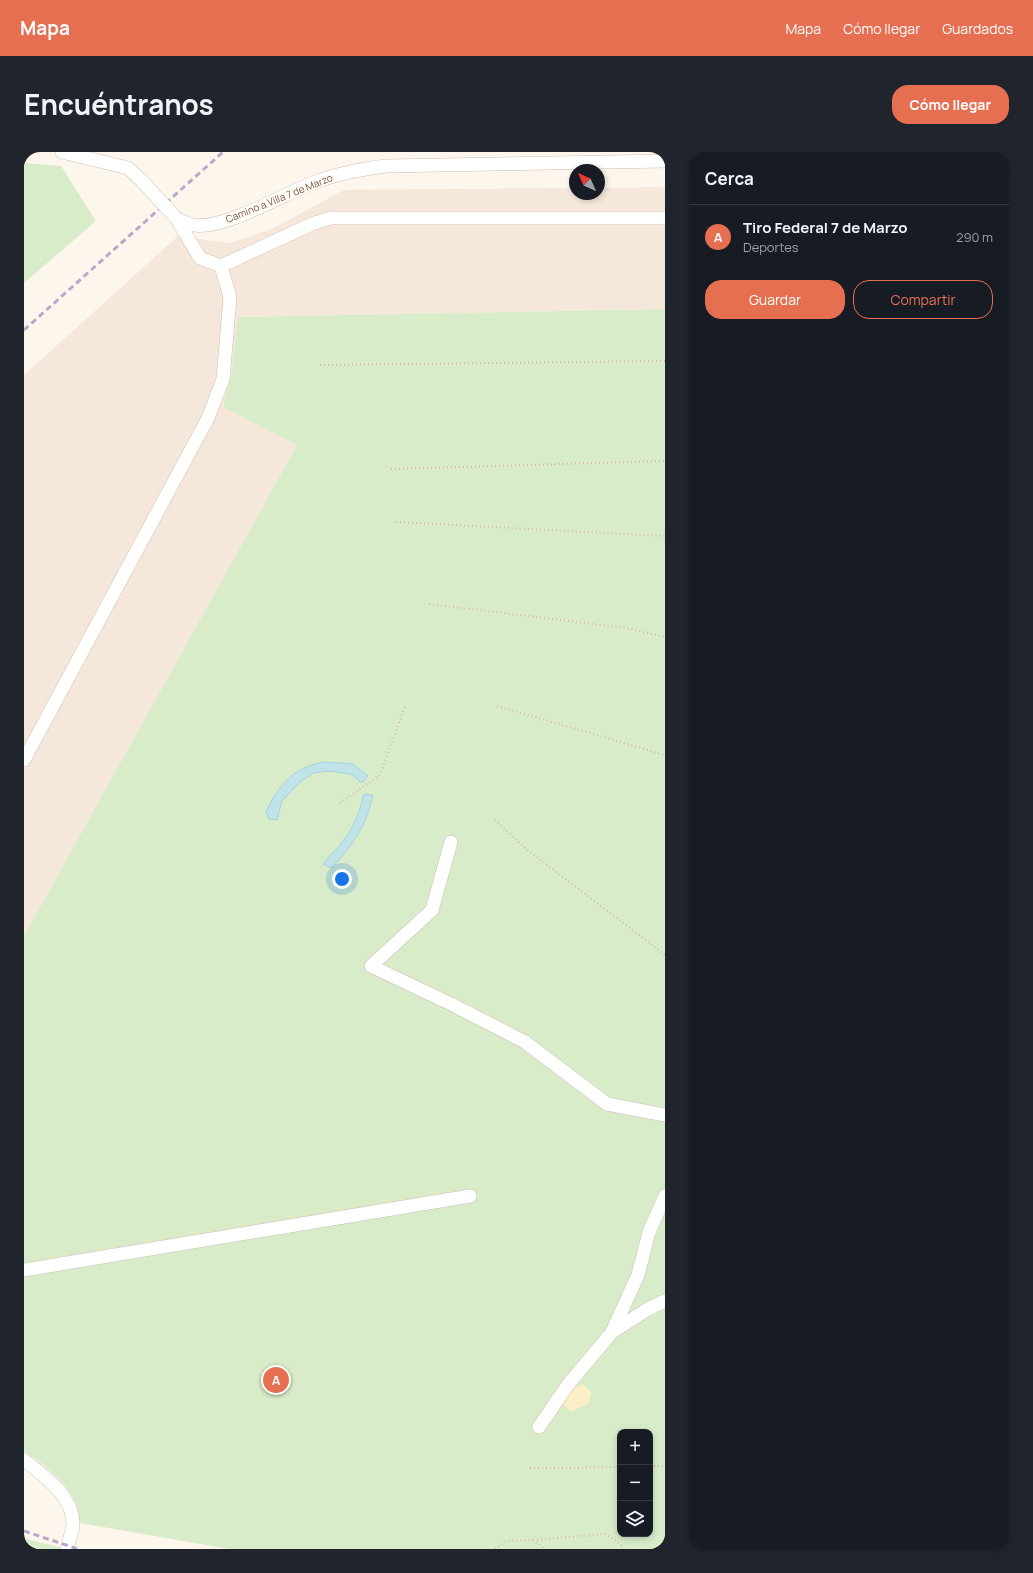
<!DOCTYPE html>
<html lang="es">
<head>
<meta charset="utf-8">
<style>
	body { margin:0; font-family:Manrope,sans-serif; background:#20242c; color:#f1f3f6 }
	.controls { position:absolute; right:12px; bottom:12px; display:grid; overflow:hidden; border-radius:8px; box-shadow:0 2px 6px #0003 }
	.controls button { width:36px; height:36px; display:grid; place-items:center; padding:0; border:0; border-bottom:1px solid #363941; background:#171b24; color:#f1f3f6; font:20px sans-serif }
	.compass { position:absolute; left:545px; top:12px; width:36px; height:36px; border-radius:50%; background:#171b24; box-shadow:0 2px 6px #0003; rotate:315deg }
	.you { position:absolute; left:318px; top:727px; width:14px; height:14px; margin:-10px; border:3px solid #fff; border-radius:50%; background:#1a73e8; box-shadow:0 0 0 6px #1a73e833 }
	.badge { display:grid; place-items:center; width:26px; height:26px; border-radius:50%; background:#e76f51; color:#fff; font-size:13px; font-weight:700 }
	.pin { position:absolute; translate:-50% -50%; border:2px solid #fff; box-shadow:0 1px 4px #0006 }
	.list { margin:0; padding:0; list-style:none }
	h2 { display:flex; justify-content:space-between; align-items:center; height:52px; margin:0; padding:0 16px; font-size:17px }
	h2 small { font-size:13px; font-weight:400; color:#9ea1a6 }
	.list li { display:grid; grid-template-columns:26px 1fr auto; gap:12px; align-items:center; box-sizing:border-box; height:64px; padding:0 16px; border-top:1px solid #363941 }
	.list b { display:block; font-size:15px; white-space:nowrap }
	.list p { margin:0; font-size:13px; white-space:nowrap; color:#9ea1a6 }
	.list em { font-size:13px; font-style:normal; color:#9ea1a6 }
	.actions { display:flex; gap:8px; padding:12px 16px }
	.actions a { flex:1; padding:9px 0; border:1px solid #e76f51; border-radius:16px; text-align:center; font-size:14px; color:#e76f51 }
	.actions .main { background:#e76f51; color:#fff }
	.icon { flex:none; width:22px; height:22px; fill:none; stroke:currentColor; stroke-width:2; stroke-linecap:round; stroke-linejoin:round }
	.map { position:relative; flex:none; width:641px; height:1397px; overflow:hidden; border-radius:16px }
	header { display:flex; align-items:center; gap:24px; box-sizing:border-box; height:56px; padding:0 20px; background:#e76f51; color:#fff }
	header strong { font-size:19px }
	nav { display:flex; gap:22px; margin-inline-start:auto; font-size:14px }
	.intro { display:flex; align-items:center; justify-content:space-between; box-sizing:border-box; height:96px; padding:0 24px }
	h1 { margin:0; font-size:28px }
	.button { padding:10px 18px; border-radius:16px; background:#e76f51; color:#fff; font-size:14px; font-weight:700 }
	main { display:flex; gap:24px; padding:0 24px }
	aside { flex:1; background:#171b24; border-radius:16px; box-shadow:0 2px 6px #0003 }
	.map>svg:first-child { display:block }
	.residential { fill:#f5e8da }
	.green { fill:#d8ecc9; fill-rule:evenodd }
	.sand { fill:#fcefc7 }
	.water { fill:#bfe3e8; stroke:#a5d3da }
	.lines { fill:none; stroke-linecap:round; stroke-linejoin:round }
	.minor-casing { stroke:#d1beb0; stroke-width:14 }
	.path { stroke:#d9b8a5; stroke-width:2; stroke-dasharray:1 3; stroke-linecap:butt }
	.minor { stroke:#fff; stroke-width:13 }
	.rail { stroke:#b9a8c9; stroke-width:3; stroke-dasharray:6 4; stroke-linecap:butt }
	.minor-bridge-casing { stroke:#d1beb0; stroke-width:14; stroke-linecap:butt }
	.minor-bridge { stroke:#fff; stroke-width:13 }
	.labels { text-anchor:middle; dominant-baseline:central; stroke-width:3; stroke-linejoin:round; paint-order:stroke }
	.street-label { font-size:10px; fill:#7a5c4d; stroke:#fffaf3 }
</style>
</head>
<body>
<header>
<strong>Mapa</strong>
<nav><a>Mapa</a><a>Cómo llegar</a><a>Guardados</a></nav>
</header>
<div class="intro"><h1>Encuéntranos</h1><a class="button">Cómo llegar</a></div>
<main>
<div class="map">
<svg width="641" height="1397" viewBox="0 0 641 1397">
	<rect width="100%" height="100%" fill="#fdf6ec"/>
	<!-- residential -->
	<polygon class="residential" points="641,35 641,157 214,165 207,224 199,255 273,293 0,784 0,223 154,84 205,91 248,77 320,38 551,36 551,42 575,42 575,36"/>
	<!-- green -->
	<g class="green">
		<polygon points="0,11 37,14 72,69 0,131"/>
		<path d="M641,157V1397H205L56,1371C55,1365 55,1358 52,1352C43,1329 20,1313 0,1299V784L273,293L199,255L207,224L214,165ZM596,1280H626V1382H596Z"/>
		<polygon points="0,1386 42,1397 0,1397"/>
	</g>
	<!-- sand -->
	<polygon class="sand" points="559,1232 567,1240 564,1252 546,1260 539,1251 548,1237"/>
	<!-- water -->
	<g class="water">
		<path d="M303,610L329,612L344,624L338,631L327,622L304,619L289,621L276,630L258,649L253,668L245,667L242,660C254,633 273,612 303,610Z"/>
		<path d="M340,642L349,643C340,679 331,689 308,716L300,713V710C323,687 332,674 340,642Z"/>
	</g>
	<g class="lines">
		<!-- minor casing -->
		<g class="minor-casing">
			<g id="minor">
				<polyline points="38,0 104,16 117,28"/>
				<polyline points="152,66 176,106 197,114 288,72 306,66 641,66"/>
				<path d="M152,66C157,68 163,72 169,73C199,79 263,40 294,29C316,21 338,17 362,14L641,9"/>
				<polyline points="0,608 184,266 199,227 206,145 197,114"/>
				<polyline points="427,690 408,758 347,814 429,853 501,890 583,952 641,963"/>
				<polyline points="0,1118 446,1044"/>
				<polyline points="588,1180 624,1157 641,1149"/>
				<polyline points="515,1275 543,1234 588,1180 614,1123 625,1080 641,1044"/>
				<path d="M0,1308C20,1324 50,1344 49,1373C48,1380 45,1389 43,1397"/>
			</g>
		</g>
		<!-- path -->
		<g class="path">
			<polyline points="296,213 641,209"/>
			<polyline points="367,317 641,309"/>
			<polyline points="372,370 641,384"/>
			<polyline points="405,452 602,476 641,485"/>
			<polyline points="473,554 641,603"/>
			<polyline points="316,651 356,623 381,554"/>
			<polyline points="471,668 501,696 641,803"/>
			<polyline points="626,1314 641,1314"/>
			<polyline points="506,1316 596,1315"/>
			<polyline points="509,1388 582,1382 595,1391 600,1397"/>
			<polyline points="471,1397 482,1389 509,1388 521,1397"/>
		</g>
		<!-- minor -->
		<use href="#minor" class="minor"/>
		<!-- rail -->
		<g class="rail">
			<polyline points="0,178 199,0"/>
			<polyline points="0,1379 54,1397"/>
		</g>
		<!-- minor-bridge casing -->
		<g class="minor-bridge-casing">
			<polyline id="minor-bridge" points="117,28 152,66"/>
		</g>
		<!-- minor-bridge -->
		<use href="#minor-bridge" class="minor-bridge"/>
	</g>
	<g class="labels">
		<!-- street labels -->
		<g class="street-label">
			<text transform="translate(255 46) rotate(-22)">Camino a Villa 7 de Marzo</text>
		</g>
	</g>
</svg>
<div class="controls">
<button>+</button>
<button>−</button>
<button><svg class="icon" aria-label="layers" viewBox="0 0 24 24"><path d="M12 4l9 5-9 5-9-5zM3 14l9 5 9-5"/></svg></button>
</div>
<svg class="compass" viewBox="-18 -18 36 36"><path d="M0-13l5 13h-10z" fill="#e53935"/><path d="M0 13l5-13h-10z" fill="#9ea1a6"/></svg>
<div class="you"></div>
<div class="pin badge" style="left:252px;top:1228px">A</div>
</div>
<aside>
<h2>Cerca<small></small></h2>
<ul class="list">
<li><span class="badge">A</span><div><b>Tiro Federal 7 de Marzo</b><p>Deportes</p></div><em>290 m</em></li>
</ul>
<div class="actions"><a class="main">Guardar</a><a>Compartir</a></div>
</aside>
</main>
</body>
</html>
